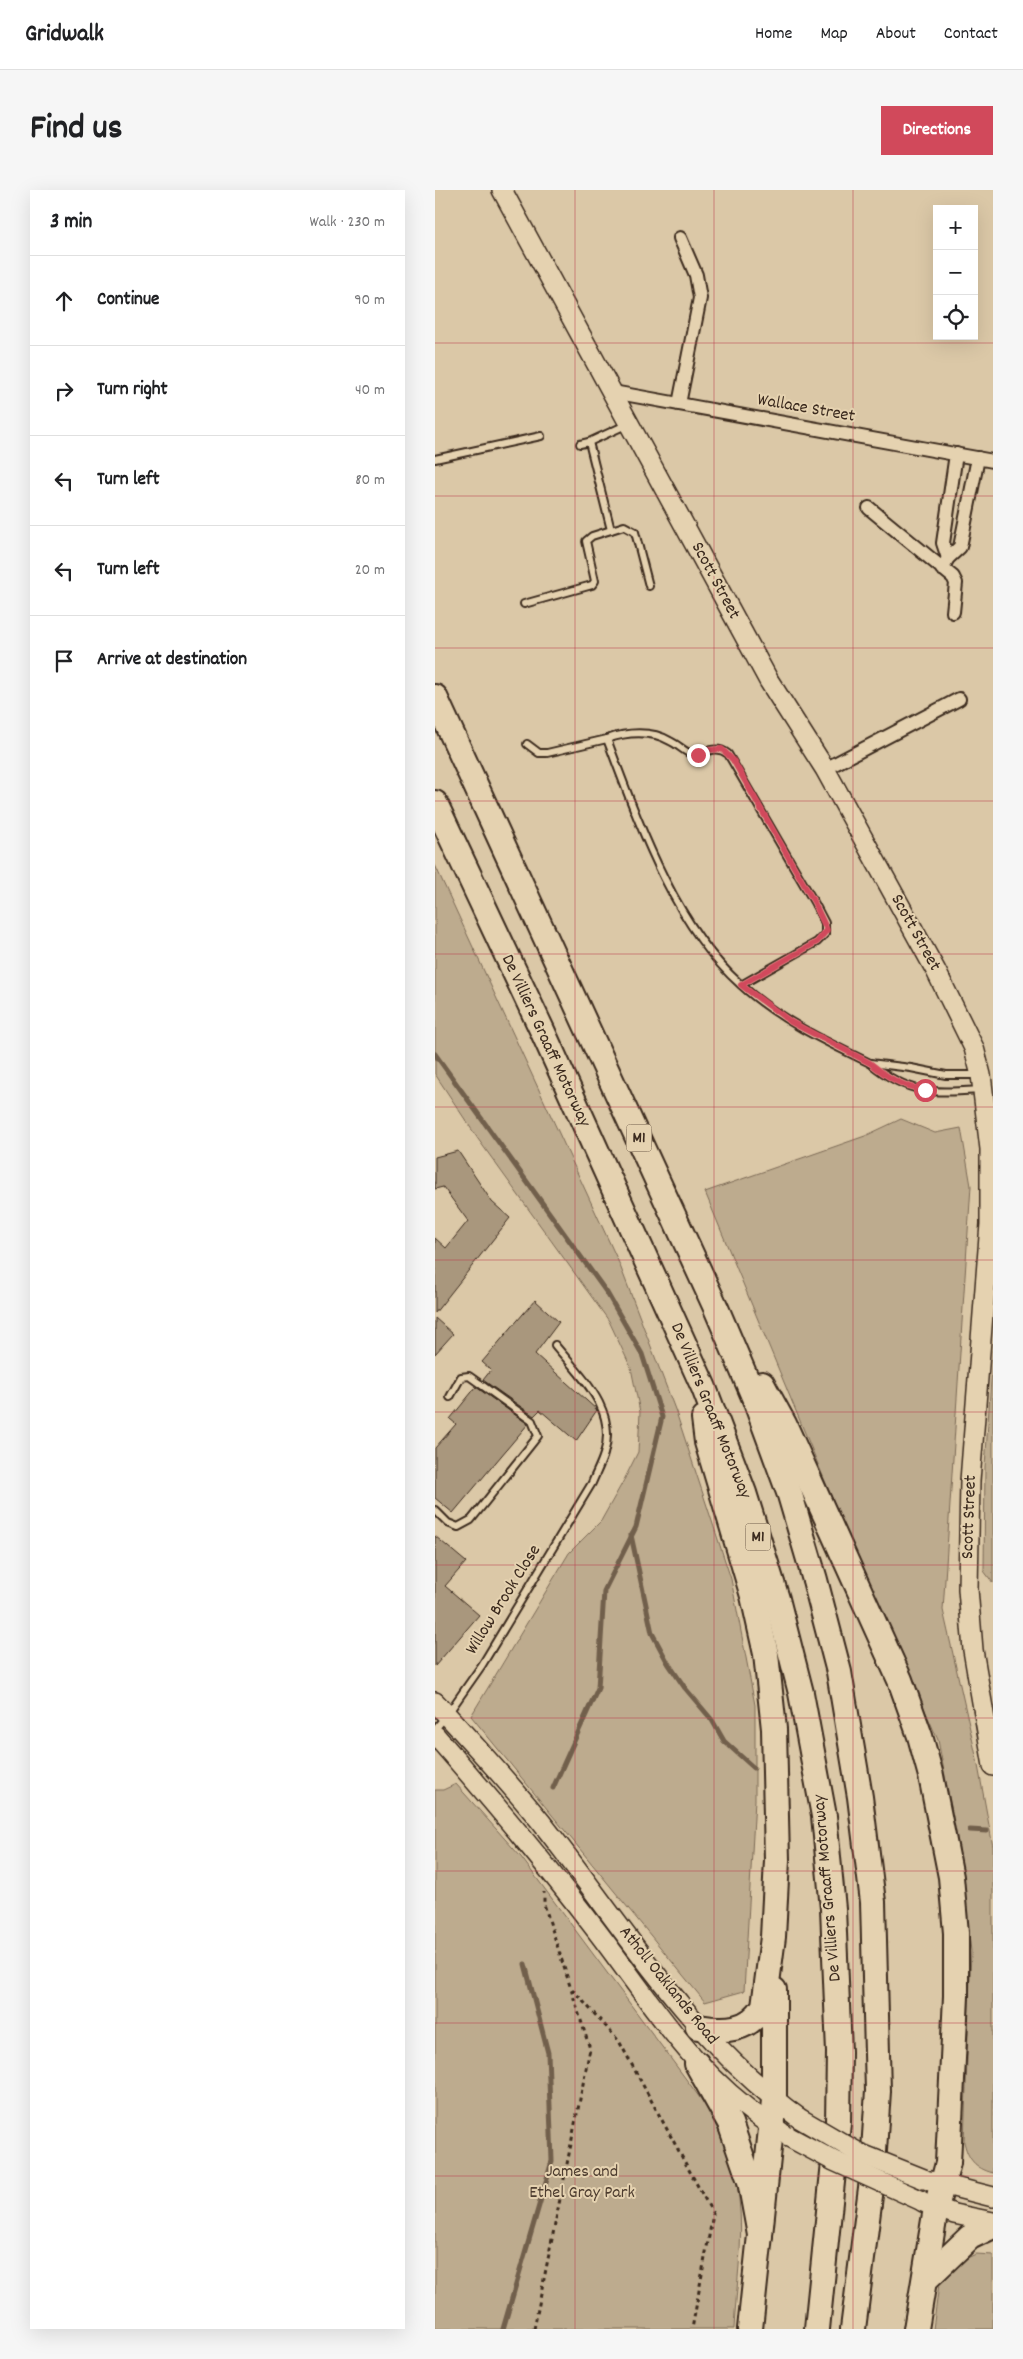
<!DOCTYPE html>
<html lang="en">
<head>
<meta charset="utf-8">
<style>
	body { margin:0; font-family:Dekko,sans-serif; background:#f6f6f6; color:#202124 }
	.controls { position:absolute; right:15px; top:15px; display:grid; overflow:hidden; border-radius:0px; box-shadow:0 5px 20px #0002 }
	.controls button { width:45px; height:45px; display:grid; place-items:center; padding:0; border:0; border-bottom:1px solid #e0e0e0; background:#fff; color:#202124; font:25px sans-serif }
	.stop { position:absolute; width:15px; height:15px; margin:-11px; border:4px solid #d1495b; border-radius:50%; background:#fff }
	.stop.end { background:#d1495b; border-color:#fff; box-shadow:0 1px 5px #0008 }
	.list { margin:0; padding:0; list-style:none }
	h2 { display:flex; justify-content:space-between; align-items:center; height:65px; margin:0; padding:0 20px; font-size:21px }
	h2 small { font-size:16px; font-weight:400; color:#757577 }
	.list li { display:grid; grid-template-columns:32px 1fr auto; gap:15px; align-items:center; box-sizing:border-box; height:90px; padding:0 20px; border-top:1px solid #e0e0e0 }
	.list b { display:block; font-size:19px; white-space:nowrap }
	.list em { font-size:16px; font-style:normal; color:#757577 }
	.icon { flex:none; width:28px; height:28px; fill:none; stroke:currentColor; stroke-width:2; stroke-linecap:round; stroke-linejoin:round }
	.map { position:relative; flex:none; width:558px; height:2139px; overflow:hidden; border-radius:0px }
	header { display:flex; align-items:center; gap:30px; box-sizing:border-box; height:70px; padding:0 25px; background:#fff; border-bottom:1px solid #e0e0e0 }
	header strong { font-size:24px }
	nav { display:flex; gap:28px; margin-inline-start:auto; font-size:18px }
	.intro { display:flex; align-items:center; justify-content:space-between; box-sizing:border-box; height:120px; padding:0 30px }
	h1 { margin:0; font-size:35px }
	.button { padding:12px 22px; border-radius:0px; background:#d1495b; color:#fff; font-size:18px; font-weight:700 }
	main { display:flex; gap:30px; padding:0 30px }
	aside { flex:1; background:#fff; border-radius:0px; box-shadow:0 5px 20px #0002 }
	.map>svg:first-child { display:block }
	.green { fill:#bdab8e; stroke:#7c6a56 }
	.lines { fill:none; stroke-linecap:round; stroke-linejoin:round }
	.stream { stroke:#715f4c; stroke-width:5 }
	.building { fill:#a9977d; stroke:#3b2a1e }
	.lane-casing { stroke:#3b2a1e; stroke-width:10 }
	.street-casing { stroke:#3b2a1e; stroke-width:16 }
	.secondary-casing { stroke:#3b2a1e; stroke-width:22 }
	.highway-casing { stroke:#3b2a1e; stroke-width:28 }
	.path { stroke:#3b2a1e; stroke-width:3; stroke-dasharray:4 4; stroke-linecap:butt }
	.lane { stroke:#e5d2b0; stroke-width:6 }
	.street { stroke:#e5d2b0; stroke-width:12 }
	.secondary { stroke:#e5d2b0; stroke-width:19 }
	.highway { stroke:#e5d2b0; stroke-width:24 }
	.secondary-bridge-casing { stroke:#3b2a1e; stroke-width:22; stroke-linecap:butt }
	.secondary-bridge { stroke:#e5d2b0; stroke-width:19 }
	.route { stroke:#d1495b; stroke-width:6 }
	.grid { fill:none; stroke:#ba4452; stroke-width:1; stroke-opacity:0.55 }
	.labels { text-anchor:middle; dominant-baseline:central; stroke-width:4; stroke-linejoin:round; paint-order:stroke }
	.shield { fill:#e5d2b0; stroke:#6e5c4a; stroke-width:1 }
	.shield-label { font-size:16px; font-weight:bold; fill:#3b2a1e }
	.street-label { font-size:18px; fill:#3b2a1e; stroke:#e5d2b0 }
	.park-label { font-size:18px; fill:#4e3d2f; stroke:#e5d2b0 }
</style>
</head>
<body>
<header>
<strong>Gridwalk</strong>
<nav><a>Home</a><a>Map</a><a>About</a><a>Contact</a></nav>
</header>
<div class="intro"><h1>Find us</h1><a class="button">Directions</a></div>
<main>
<aside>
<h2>3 min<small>Walk · 230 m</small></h2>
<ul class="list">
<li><svg class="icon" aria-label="ahead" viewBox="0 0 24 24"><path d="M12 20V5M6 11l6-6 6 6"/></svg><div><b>Continue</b></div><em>90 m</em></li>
<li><svg class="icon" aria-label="right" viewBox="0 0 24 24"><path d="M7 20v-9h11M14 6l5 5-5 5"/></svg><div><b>Turn right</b></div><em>40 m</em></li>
<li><svg class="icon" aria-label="left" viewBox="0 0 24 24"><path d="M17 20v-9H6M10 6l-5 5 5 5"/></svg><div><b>Turn left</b></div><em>80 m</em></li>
<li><svg class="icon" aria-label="left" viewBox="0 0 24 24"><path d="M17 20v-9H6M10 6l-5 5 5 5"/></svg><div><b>Turn left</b></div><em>20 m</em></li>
<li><svg class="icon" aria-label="arrive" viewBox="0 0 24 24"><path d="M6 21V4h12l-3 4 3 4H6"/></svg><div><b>Arrive at destination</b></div></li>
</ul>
</aside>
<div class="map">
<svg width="558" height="2139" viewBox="0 0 558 2139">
	<rect width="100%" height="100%" fill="#dbc8a7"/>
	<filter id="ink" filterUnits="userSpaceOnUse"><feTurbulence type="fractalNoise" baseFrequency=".02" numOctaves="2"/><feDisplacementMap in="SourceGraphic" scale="10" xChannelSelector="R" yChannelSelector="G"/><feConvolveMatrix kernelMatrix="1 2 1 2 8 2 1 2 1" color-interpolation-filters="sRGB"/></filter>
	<g filter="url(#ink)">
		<!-- green -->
		<g class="green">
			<polygon points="0,675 184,1073 241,1222 296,1389 320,1515 320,1610 309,1801 270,1812 36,1526 134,1363 166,1331 189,1290 203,1262 205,1222 196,1178 174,1131 43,949 0,884"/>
			<path d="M466,929L500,943L526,938L536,996L508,1420L542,1570L558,1657V1983C540,1978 533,1969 529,1952L536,1761L524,1658L503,1550L407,1332L270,1002L430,946Z"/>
			<polygon points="558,1160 558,1393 549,1381 550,1277"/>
			<path d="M21,1594L86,1667L271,1916C286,1945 301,1975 304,2009C309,2051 301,2097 299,2139H0V1600H8Z"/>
			<polygon points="541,2064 558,2065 558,2139 498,2139 506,2080"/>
		</g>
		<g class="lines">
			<!-- stream -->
			<g class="stream">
				<polyline points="0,864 172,1103 207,1164 227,1227 201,1337 169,1401 163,1498 118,1598"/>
				<polyline points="196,1345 217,1443 233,1473 250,1498 277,1530 289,1551 319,1578"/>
				<polyline points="535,1640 552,1641"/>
				<polyline points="68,2139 117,1971 113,1863 90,1774"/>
			</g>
		</g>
		<!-- building -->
		<g class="building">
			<polygon points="23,961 57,1012 75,1028 0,1123 0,1048 11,1058 33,1031 8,997 0,999 0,967"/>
			<polygon points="100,1110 124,1132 100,1164 162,1220 141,1251 105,1220 99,1226 48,1190 56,1180 47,1172"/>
			<polygon points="0,1128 18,1144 0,1164"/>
			<polygon points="41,1197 93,1234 18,1323 0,1308 0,1258 21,1234 15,1229"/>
			<polygon points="0,1346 31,1372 10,1396 44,1425 0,1476"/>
		</g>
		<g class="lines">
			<!-- lane casing -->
			<g class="lane-casing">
				<g id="lane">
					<polyline points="154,252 176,340"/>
					<polyline points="145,254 154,252 193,234"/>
					<polyline points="0,269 106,246"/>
					<polyline points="89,414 157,395 160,391 151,351 157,346 189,336 200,342 214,396"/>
					<polyline points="92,554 104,563 112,563 172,549"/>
					<path d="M306,795L382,752L390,744V733L379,712L293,564C281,555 272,562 259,565C250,563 244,555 235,551C217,540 191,542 172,549C203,631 239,735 305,794C343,829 389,851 435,873C474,905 497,903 545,900"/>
					<polyline points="435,873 476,878 511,885 543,885"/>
					<polyline points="0,1320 13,1333 23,1337 36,1330 103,1246 97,1231 34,1186 26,1187 15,1207"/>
					<path d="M0,1539L12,1525L47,1475L157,1293C161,1283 166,1274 169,1264C183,1219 146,1187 120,1155"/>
				</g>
			</g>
			<!-- street casing -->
			<g class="street-casing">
				<g id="street">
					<polyline points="178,202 558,271"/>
					<polyline points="244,214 265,108 261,85 245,48"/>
					<polyline points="434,318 518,387 521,393 518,422"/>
					<polyline points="513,368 508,353 521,264"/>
					<polyline points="507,379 513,368 525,357 543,268"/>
					<polyline points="390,579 524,509"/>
				</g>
			</g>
			<!-- secondary casing -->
			<g class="secondary-casing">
				<g id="secondary">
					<polyline points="67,0 334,491 390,579 501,781 539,858 546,885 555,959 555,1034 535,1291 533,1399 538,1460 558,1576"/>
					<path d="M0,1512C36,1551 72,1590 106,1632C189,1737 253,1847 364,1928"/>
					<path d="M0,1545C56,1609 110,1673 161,1740C220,1817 261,1889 346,1942"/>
					<polyline points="495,1991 558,2007"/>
					<polyline points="488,2012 519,2024 558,2032"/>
				</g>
			</g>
			<!-- highway casing -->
			<g class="highway-casing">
				<g id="highway">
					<polyline points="0,507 281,1118 319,1207 355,1305 380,1390 404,1482 425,1607 438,1712 443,1901 437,1990 418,2139"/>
					<polyline points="0,613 107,840 269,1198 309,1303 342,1409 366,1503 389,1626 398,1719 404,1862 403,1933 382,2139"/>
					<polyline points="327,1194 349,1234 465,1490 485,1546 496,1586 516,1687 521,1743 521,1806 513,1973 501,2018 481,2139"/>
					<path d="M263,1837C290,1841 313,1842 329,1816L338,1747L342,1670L339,1539L331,1464L318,1406L272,1252L269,1228"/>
					<polyline points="262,1874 295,1933 315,1991 325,2045 315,2139"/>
					<polyline points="325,2045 339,1910 339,1800"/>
					<polyline points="490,2090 535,2047 558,2036"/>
				</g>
			</g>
			<!-- path -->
			<g class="path">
				<polyline points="137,1799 184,1851 278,2024 257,2139"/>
				<polyline points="99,2139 155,1859 109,1714 109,1702"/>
			</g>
			<!-- lane -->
			<use href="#lane" class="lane"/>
			<!-- street -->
			<use href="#street" class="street"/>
			<!-- secondary -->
			<use href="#secondary" class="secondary"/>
			<!-- highway -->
			<use href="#highway" class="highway"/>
			<!-- secondary-bridge casing -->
			<g class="secondary-bridge-casing">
				<g id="secondary-bridge">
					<polyline points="364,1928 424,1963 489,1989"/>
					<polyline points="354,1947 399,1971 485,2010"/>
				</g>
			</g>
			<!-- secondary-bridge -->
			<use href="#secondary-bridge" class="secondary-bridge"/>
		</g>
	</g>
	<g class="lines" filter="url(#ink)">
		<!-- route -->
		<path class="route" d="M263,565L273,560L287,559L298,570L379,712L392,740L382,752L306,795L356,832L435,873C452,887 468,897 490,900"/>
	</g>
	<!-- grid -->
	<path class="grid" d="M140,0V2139M279,0V2139M418,0V2139M0,153H558M0,306H558M0,458H558M0,611H558M0,764H558M0,917H558M0,1070H558M0,1222H558M0,1375H558M0,1528H558M0,1681H558M0,1833H558M0,1986H558"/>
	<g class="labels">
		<!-- shield labels -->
		<g class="shield">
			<rect x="191.5" y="934.5" width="25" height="27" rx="4"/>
			<rect x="310.5" y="1333.5" width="25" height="27" rx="4"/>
		</g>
		<g class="shield-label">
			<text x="204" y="948">M1</text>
			<text x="323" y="1347">M1</text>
		</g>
		<!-- street labels -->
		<g class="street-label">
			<text transform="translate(371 219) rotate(10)">Wallace Street</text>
			<text transform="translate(280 391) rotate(62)">Scott Street</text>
			<text transform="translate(480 743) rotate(61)">Scott Street</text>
			<text transform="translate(110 851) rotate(65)">De Villiers Graaff Motorway</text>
			<text transform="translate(275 1221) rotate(68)">De Villiers Graaff Motorway</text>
			<text transform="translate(535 1327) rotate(-88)">Scott Street</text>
			<text transform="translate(69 1410) rotate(-58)">Willow Brook Close</text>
			<text transform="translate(393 1698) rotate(-95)">De Villiers Graaff Motorway</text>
			<text transform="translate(233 1796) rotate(51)">Atholl Oaklands Road</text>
		</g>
		<!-- park labels -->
		<g class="park-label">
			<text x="147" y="1982">James and<tspan x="147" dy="21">Ethel Gray Park</tspan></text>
		</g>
	</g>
</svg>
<div class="controls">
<button>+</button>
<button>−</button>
<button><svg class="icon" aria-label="locate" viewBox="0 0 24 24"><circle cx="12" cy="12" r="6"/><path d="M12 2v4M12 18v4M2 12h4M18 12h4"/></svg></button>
</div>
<div class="stop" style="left:490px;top:900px"></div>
<div class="stop end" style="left:263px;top:565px"></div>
</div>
</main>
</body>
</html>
